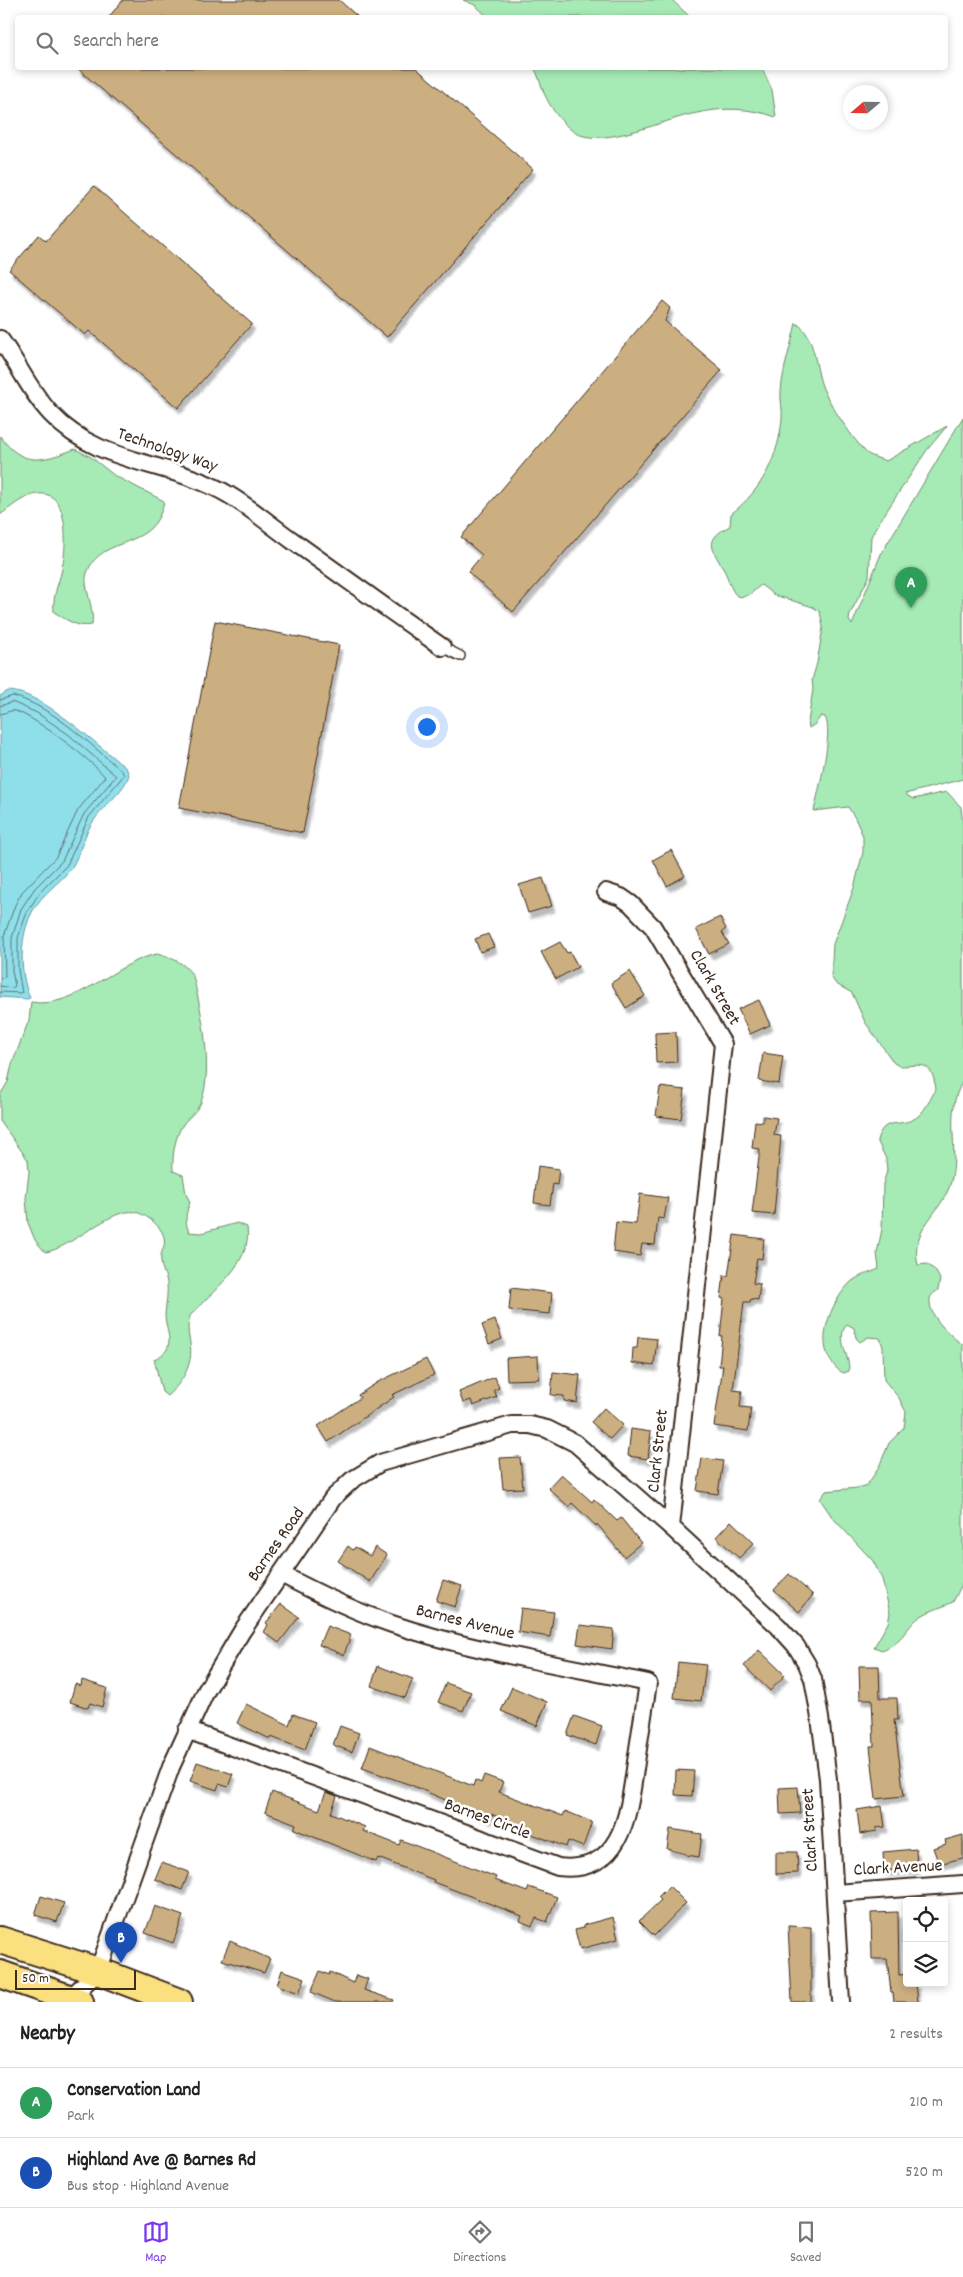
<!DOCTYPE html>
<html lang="en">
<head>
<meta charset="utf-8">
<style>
	body { margin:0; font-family:Dekko,sans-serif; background:#f2f2f2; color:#222 }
	.controls { position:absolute; right:15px; bottom:15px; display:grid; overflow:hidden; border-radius:5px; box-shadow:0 2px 8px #0003 }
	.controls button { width:45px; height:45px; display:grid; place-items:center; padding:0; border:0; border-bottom:1px solid #e0e0e0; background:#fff; color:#222; font:25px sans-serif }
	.compass { position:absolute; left:843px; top:85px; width:45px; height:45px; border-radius:50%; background:#fff; box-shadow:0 2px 8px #0003; rotate:250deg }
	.scale { position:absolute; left:15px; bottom:12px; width:121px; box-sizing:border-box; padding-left:5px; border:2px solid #3b2a1e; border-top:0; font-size:14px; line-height:18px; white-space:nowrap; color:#3b2a1e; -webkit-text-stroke:4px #fff; paint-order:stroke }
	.you { position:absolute; left:426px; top:726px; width:18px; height:18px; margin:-12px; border:4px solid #fff; border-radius:50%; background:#1a73e8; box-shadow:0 0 0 8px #1a73e833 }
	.badge { display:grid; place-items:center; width:32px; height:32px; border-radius:50%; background:#7c3aed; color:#fff; font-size:16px; font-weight:700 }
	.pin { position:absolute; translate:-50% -41px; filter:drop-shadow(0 1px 2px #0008) }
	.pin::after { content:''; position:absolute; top:26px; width:18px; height:15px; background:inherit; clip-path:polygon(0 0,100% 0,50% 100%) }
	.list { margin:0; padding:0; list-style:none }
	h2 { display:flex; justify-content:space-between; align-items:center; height:65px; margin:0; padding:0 20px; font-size:21px }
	h2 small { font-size:16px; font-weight:400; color:#767676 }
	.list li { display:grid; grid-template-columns:32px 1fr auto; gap:15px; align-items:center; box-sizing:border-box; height:70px; padding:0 20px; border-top:1px solid #e0e0e0 }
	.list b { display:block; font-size:19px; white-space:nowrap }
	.list p { margin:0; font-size:16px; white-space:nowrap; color:#767676 }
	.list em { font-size:16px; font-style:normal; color:#767676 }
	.icon { flex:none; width:28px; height:28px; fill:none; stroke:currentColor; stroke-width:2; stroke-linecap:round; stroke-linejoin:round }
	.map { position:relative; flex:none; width:963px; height:2002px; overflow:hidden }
	.search { position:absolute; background:#fff; box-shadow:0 2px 8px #0003; left:15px; right:15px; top:15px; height:55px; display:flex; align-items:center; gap:12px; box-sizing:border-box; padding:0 18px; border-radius:5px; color:#767676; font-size:19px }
	.sheet { height:205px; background:#fff }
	nav { display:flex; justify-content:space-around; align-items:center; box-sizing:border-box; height:70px; border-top:1px solid #e0e0e0; background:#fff; font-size:14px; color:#767676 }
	nav a { display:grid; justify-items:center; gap:2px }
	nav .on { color:#7c3aed }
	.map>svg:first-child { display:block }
	.green { fill:#a6eab6; stroke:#708a6a }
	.water { fill:#8fdfeb; stroke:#6d9799 }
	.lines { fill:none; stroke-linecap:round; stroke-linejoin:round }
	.shore { stroke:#5d7270; stroke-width:1 }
	.building { fill:#ccaf81; stroke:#3b2a1e; filter:url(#shadow) }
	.lane-casing { stroke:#3b2a1e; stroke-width:12 }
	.street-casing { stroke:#3b2a1e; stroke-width:20 }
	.primary-casing { stroke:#3b2a1e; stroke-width:30 }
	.lane { stroke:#fff; stroke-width:9 }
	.street { stroke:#fff; stroke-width:16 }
	.primary { stroke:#fbe080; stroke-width:26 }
	.labels { text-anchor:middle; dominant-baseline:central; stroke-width:5; stroke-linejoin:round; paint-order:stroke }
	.street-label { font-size:18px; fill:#3b2a1e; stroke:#fff }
</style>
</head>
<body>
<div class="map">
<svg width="963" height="2002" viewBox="0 0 963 2002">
	<defs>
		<filter id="shadow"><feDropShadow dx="3" dy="5.5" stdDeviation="1" flood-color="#0004"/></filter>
	</defs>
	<rect width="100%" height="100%" fill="#fff"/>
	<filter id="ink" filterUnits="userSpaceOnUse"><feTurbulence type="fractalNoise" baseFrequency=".02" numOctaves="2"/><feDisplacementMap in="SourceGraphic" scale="10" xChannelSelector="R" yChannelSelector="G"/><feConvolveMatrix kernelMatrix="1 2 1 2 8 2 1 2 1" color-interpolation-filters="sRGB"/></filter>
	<g filter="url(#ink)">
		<!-- green -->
		<g class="green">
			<polygon points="463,0 672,0 690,17 488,17 475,5"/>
			<path d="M534,68H762L772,90L776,117C750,108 724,107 697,113C667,118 602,150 574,132C561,123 550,107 544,93C540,84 539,75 534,68Z"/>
			<path d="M796,323C815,334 815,367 822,386C828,402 855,443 868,454C873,457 881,459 886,461L947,426L927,450L876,527L871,537L869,577L850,614L849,620L852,625L881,554L963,417V779L905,794L913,799L947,792L961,807L963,825V1081C943,1113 960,1148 951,1182C942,1214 909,1228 918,1265L927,1264L935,1270L940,1279L938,1290C934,1293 929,1296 930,1302C930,1318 951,1336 963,1345V1582L953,1602C943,1607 931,1610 921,1616C905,1627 905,1641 882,1650L874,1647L888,1623L890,1613L882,1579L873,1561L832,1517L820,1499L826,1491L857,1488L867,1485L878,1469L889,1443L904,1428L906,1412L899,1398L884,1380L883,1347L880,1338L868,1337L860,1342L856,1338L854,1328L847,1324C835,1339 850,1355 849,1371L844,1373C837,1371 834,1365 830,1360C816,1337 833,1299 851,1282C859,1275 870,1273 879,1269L877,1253L882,1229L883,1184L887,1171L886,1159L877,1140C884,1117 896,1127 912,1120C924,1115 930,1099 936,1089C931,1059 923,1066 899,1066L894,1063L865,1022L852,993L836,984L831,977L833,944L854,888L863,852V836L855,818L848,807L814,811C818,792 834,732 825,717L821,716L815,724L809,728L808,722L813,689L812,680L817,663L823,627L820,612L813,607L774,595L761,585C753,591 748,599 737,596C730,589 729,580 725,572C713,550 702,540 730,526L731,514C762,490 779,456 782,418C783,409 780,400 781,391C783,367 791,346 796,323Z"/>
			<path d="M0,436C23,468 43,461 75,449L91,457L115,476L164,501C155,553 101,533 87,573C82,586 95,606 92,625C77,628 67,620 54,612C52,593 61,580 63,563C67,541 69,485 33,495C21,498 10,508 0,515Z"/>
			<path d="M157,954C173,958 184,962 193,976C201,1009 214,1069 201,1102C198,1110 190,1116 184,1123C175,1135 172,1156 173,1171L183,1175L186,1194L190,1202C186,1213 184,1220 189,1232L201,1233L237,1223L247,1227C253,1264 211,1291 190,1316C187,1326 188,1332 190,1343C194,1364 182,1383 167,1396L162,1392L154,1359C179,1349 165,1332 165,1314C166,1303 168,1294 167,1283C166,1275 161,1269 161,1261C159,1250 169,1246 162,1232C157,1223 145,1214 135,1212C111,1207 69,1250 45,1252L35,1240L28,1223L26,1198L29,1172L28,1160L0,1121V1095L8,1082L12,1064L29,1020L31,1002C76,1010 115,962 157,954Z"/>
		</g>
		<!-- water -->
		<path class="water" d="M8,691C42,691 99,747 126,768L129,774C127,788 104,806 95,819C84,833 81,852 72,867C63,880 47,890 38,903C19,927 18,971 30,998L27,999L0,997V696Z"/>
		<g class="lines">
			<!-- shore -->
			<g class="shore">
				<path d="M0,700L13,696C55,708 89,744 122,771L124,775L89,817L67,865L40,892L27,912L18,938V970L22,993L0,992"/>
				<polyline points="0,706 12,702 37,713 68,734 116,776 84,814 62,861 35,888 21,909 12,938 12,971 15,986 12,988 0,986"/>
				<path d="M0,714C5,713 11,710 15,711C34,716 93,761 105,777L78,810L56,857L22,892L15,905L4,936L5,976L0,979"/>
			</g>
		</g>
		<!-- building -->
		<g class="building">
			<polygon points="123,0 339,0 359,18 108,18"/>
			<polygon points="77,68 416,68 533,169 387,337"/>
			<polygon points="94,186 252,324 178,408 89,331 85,335 9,270 39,235 46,241"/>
			<polygon points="662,301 670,308 665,321 722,370 513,612 468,572 482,555 461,537"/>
			<polygon points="215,621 339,645 303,833 179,808"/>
			<polygon points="671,850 685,876 667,886 653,860"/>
			<polygon points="543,878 552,906 528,913 519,885"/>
			<polygon points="720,917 726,929 722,932 729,944 709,954 696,929"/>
			<polygon points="488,934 494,947 480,952 475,939"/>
			<polygon points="560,942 567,953 570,952 578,967 556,979 541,952"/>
			<polygon points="630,971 645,996 626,1008 611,983"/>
			<polygon points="759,1000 770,1025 750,1034 738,1009"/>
			<polygon points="676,1032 677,1062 656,1063 655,1033"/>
			<polygon points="763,1053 783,1056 779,1084 759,1081"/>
			<polygon points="660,1087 685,1090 681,1119 656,1116"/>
			<polygon points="763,1116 777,1118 774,1135 781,1136 774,1215 752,1213 760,1149 752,1148 755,1121 763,1122"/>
			<polygon points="538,1166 559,1169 557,1185 553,1184 550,1205 534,1203"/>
			<polygon points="640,1194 668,1198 664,1219 658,1218 655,1245 642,1244 640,1256 613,1252 616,1222 636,1224"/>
			<polygon points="734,1235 764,1239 762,1259 757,1258 753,1283 760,1284 758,1300 751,1299 750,1302 744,1302 733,1390 742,1391 740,1407 751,1408 748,1431 714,1426 723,1366 719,1366 722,1336 720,1336 724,1299 721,1298 724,1275 728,1276"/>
			<polygon points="511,1288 552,1293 550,1314 509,1310"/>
			<polygon points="495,1320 502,1339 489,1344 482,1325"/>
			<polygon points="638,1337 657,1339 654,1366 632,1363 633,1348 637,1348"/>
			<polygon points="538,1356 539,1379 507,1380 506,1358"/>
			<polygon points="426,1359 434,1375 392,1395 394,1397 328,1442 318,1426 360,1398 358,1395 378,1382"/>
			<polygon points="553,1372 580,1375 577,1403 564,1401 564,1396 551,1395"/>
			<polygon points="495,1377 499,1388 494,1390 497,1397 473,1406 471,1400 463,1403 459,1392"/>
			<polygon points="604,1408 623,1425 610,1439 591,1422"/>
			<polygon points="631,1429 651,1432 648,1459 628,1456"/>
			<polygon points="520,1457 523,1488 503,1489 500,1458"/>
			<polygon points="702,1458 723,1461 718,1494 697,1491"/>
			<polygon points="561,1474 592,1502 594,1499 617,1521 621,1518 641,1543 624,1557 597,1524 596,1526 572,1503 569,1507 548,1488"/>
			<polygon points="731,1521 754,1543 739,1558 716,1537"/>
			<polygon points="348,1546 353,1550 355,1547 370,1556 375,1547 387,1555 370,1582 338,1561"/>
			<polygon points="789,1574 813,1595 799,1612 774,1590"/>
			<polygon points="443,1580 462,1586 455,1607 436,1601"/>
			<polygon points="281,1604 299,1617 279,1643 264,1632 268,1625 266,1623"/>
			<polygon points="521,1608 554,1612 550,1637 518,1632"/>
			<polygon points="580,1625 614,1629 612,1649 577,1644"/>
			<polygon points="327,1626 351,1635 344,1655 319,1645"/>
			<polygon points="759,1650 785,1675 770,1691 744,1666"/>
			<polygon points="678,1662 706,1665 701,1701 674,1698"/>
			<polygon points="378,1666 413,1679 405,1698 371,1686"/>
			<polygon points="859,1666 879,1666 880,1698 897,1698 898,1720 894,1720 904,1796 876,1799 870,1746 874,1746 872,1699 860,1699"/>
			<polygon points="82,1680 107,1688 102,1707 90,1703 88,1708 70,1702 75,1684 81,1686"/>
			<polygon points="446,1683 471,1692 463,1711 438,1702"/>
			<polygon points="512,1687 547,1702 537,1726 501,1711"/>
			<polygon points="246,1704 289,1725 293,1714 315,1722 305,1750 271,1737 270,1739 237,1723"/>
			<polygon points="574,1716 602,1726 596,1745 567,1735"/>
			<polygon points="340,1726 359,1733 352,1752 333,1745"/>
			<polygon points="370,1746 473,1786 475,1780 481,1783 484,1775 503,1782 499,1792 563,1816 565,1811 592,1822 583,1847 568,1841 566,1847 524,1831 526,1828 491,1814 489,1819 411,1785 362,1768"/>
			<polygon points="197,1762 233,1774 228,1787 219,1784 217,1790 190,1781"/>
			<polygon points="676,1770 694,1771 692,1796 675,1795"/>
			<polygon points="798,1787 800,1813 780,1814 779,1788"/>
			<polygon points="272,1792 319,1810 326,1792 337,1796 331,1813 365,1827 363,1831 399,1845 401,1840 496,1877 495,1880 527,1892 529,1887 557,1897 547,1922 536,1918 532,1926 520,1921 522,1916 433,1882 434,1880 378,1858 376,1862 294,1829 296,1824 265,1812"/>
			<polygon points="882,1806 885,1827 876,1828 877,1831 860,1834 857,1810"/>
			<polygon points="670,1829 702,1834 699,1857 686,1855 686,1854 667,1849"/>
			<polygon points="963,1835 963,1858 939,1864 933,1848 946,1844 945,1840"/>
			<polygon points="916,1849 917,1869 884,1871 883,1852"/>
			<polygon points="776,1852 797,1852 798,1873 776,1874"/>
			<polygon points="162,1862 189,1872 182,1890 155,1879"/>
			<polygon points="669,1886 686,1903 654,1936 639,1921 661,1900 658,1897"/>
			<polygon points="41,1896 64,1903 57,1922 35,1915"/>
			<polygon points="155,1906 183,1916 173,1943 145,1933"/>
			<polygon points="898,1912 899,1975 907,1974 907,1983 916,1983 918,2002 894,2002 893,1992 891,1992 887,1959 872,1959 871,1913"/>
			<polygon points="613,1917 618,1939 580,1949 575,1930 584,1928 584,1925"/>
			<polygon points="788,1926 811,1927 811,2002 792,2002"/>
			<polygon points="230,1941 270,1959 264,1973 222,1960"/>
			<polygon points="282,1970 305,1978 299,1993 277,1985"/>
			<polygon points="320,1971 329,1975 330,1972 353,1983 356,1975 368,1979 364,1990 394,2000 393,2002 335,2002 311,1992"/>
		</g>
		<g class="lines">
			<!-- lane casing -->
			<g class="lane-casing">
				<polyline id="lane" points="442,647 460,656"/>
			</g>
			<!-- street casing -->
			<g class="street-casing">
				<g id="street">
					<path d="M0,339C18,363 30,392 51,414C98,465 172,461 229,495C251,508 272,526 293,541C343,577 392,612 442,647"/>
					<polyline points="606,892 621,897 631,904 653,927 723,1044 671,1527 778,1626 796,1646 807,1664 813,1679 820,1718 828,1779 841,2002"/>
					<path d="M187,1730L558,1867C624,1875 629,1810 636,1762C640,1736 644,1709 648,1683C562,1665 475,1652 392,1624C353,1611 317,1593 281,1574"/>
					<polyline points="835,1893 963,1884"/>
					<polyline points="66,2002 98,1971 171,1767 206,1691 242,1631 333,1498 352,1480 380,1463 512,1425 530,1425 547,1429 575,1443 671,1527"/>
				</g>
			</g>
			<!-- primary casing -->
			<g class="primary-casing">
				<g id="primary">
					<polyline points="0,1940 98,1971 179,2002"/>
					<polyline points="0,1974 80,2002"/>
				</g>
			</g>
			<!-- lane -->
			<use href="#lane" class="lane"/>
			<!-- street -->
			<use href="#street" class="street"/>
			<!-- primary -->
			<use href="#primary" class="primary"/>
		</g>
	</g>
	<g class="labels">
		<!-- street labels -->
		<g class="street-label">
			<text transform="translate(167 451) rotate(19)">Technology Way</text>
			<text transform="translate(714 988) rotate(60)">Clark Street</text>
			<text transform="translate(659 1451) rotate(-84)">Clark Street</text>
			<text transform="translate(277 1545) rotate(-55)">Barnes Road</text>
			<text transform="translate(465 1623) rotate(14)">Barnes Avenue</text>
			<text transform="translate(487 1820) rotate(20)">Barnes Circle</text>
			<text transform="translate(811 1830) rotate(-93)">Clark Street</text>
			<text transform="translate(898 1869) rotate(-3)">Clark Avenue</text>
		</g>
	</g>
</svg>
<div class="controls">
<button><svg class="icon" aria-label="locate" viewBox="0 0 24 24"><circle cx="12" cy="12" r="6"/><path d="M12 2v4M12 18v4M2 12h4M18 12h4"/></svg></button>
<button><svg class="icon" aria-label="layers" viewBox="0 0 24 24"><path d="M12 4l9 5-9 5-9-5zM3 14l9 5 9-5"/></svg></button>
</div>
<svg class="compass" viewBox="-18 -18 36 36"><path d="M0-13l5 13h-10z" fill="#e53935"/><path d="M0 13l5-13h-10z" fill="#767676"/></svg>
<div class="scale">50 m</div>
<div class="you"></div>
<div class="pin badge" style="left:911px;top:608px;background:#2e9e5b">A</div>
<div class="pin badge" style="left:121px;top:1963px;background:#1a4fb4">B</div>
<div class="search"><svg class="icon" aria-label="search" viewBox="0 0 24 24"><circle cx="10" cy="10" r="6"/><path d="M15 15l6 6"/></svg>Search here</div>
</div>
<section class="sheet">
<h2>Nearby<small>2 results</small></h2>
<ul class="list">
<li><span class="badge" style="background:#2e9e5b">A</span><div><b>Conservation Land</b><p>Park</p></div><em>210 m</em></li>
<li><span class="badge" style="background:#1a4fb4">B</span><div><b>Highland Ave @ Barnes Rd</b><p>Bus stop · Highland Avenue</p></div><em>520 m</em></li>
</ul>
</section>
<nav>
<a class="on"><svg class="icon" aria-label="map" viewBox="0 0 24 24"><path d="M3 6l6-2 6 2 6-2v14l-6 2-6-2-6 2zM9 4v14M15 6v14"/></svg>Map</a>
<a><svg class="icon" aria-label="directions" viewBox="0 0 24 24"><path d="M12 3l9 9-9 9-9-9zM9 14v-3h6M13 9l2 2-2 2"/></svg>Directions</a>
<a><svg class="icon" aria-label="saved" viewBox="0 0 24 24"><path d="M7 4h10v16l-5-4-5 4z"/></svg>Saved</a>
</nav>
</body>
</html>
